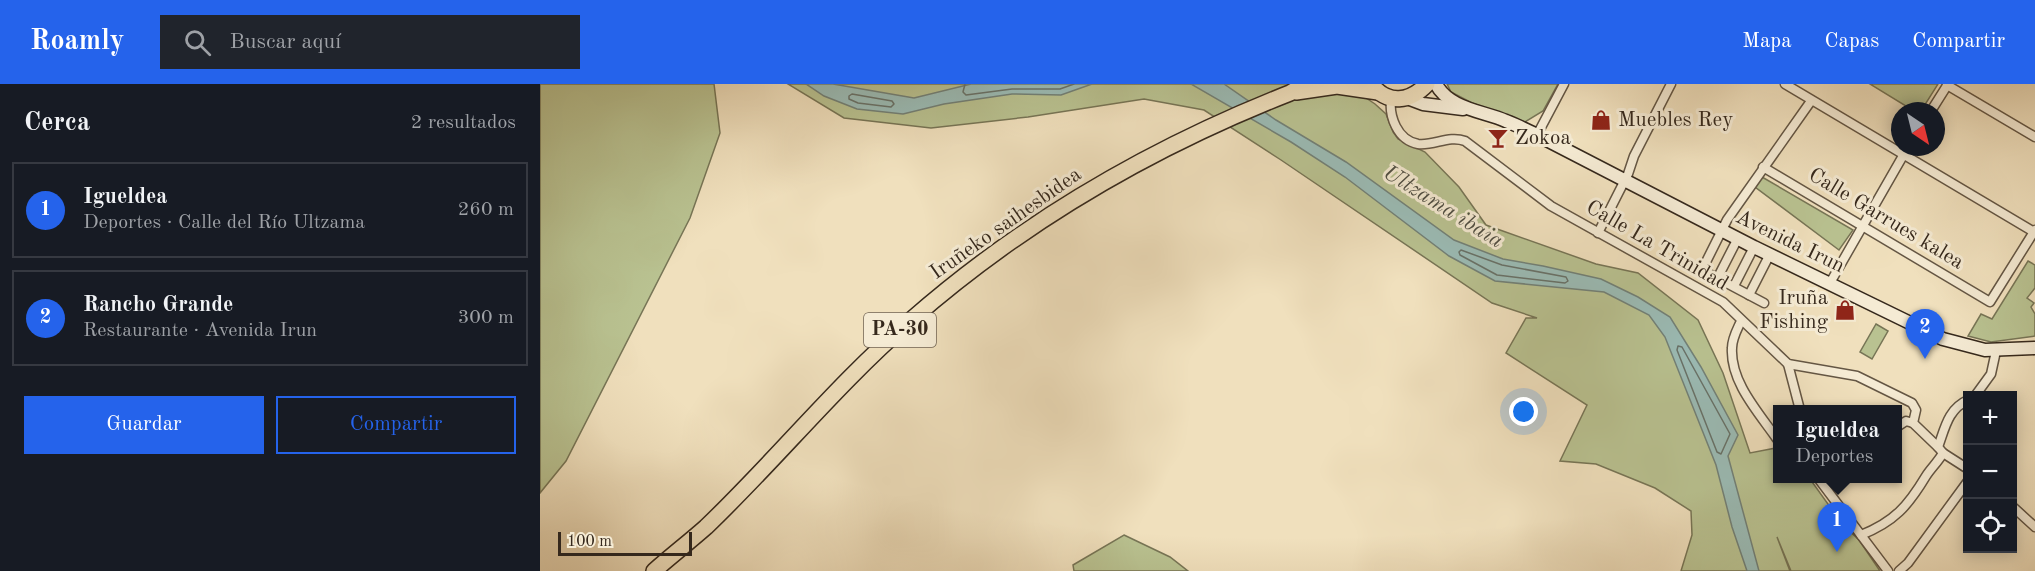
<!DOCTYPE html>
<html lang="es">
<head>
<meta charset="utf-8">
<style>
	body { margin:0; font-family:"Old Standard TT",serif; background:#20242c; color:#f1f3f6 }
	.controls { position:absolute; right:18px; bottom:18px; display:grid; overflow:hidden; border-radius:0px; box-shadow:0 3px 15px #0003 }
	.controls button { width:54px; height:54px; display:grid; place-items:center; padding:0; border:0; border-bottom:2px solid #363941; background:#171b24; color:#f1f3f6; font:30px sans-serif }
	.compass { position:absolute; left:1351px; top:18px; width:54px; height:54px; border-radius:50%; background:#171b24; box-shadow:0 3px 15px #0003; rotate:145deg }
	.scale { position:absolute; left:18px; bottom:15px; width:134px; box-sizing:border-box; padding-left:6px; border:3px solid #35281c; border-top:0; font-size:16px; line-height:21px; white-space:nowrap; color:#35281c; -webkit-text-stroke:4px #f5ebd4; paint-order:stroke }
	.you { position:absolute; left:984px; top:328px; width:21px; height:21px; margin:-15px; border:4px solid #fff; border-radius:50%; background:#1a73e8; box-shadow:0 0 0 9px #1a73e833 }
	.badge { display:grid; place-items:center; width:39px; height:39px; border-radius:50%; background:#2563eb; color:#fff; font-size:20px; font-weight:700 }
	.pin { position:absolute; translate:-50% -50px; filter:drop-shadow(0 2px 3px #0008) }
	.pin::after { content:''; position:absolute; top:32px; width:21px; height:18px; background:inherit; clip-path:polygon(0 0,100% 0,50% 100%) }
	.popup { position:absolute; left:1233px; top:321px; width:129px; height:78px; box-sizing:border-box; display:grid; place-content:center; border-radius:0px; background:#171b24; filter:drop-shadow(0 2px 4px #0005); font-size:20px; white-space:nowrap; color:#9ea1a6 }
	.popup b { font-size:22px; color:#f1f3f6 }
	.popup::after { content:''; position:absolute; left:50%; top:100%; margin-left:-12px; border:12px solid transparent; border-top-color:#171b24 }
	.list { margin:0; padding:0; list-style:none }
	h2 { display:flex; justify-content:space-between; align-items:center; height:78px; margin:0; padding:0 24px; font-size:26px }
	h2 small { font-size:20px; font-weight:400; color:#9ea1a6 }
	.list li { display:grid; grid-template-columns:39px 1fr auto; gap:18px; align-items:center; box-sizing:border-box; height:96px; margin:0 12px 12px; padding:0 12px; border:2px solid #363941; border-radius:0px }
	.list b { display:block; font-size:22px; white-space:nowrap }
	.list p { margin:0; font-size:20px; white-space:nowrap; color:#9ea1a6 }
	.list em { font-size:20px; font-style:normal; color:#9ea1a6 }
	.actions { display:flex; gap:12px; padding:18px 24px }
	.actions a { flex:1; padding:14px 0; border:2px solid #2563eb; border-radius:0px; text-align:center; font-size:21px; color:#2563eb }
	.actions .main { background:#2563eb; color:#fff }
	.icon { flex:none; width:33px; height:33px; fill:none; stroke:currentColor; stroke-width:2; stroke-linecap:round; stroke-linejoin:round }
	.map { position:relative; flex:none; width:1495px; height:487px; overflow:hidden }
	header { display:flex; align-items:center; gap:36px; box-sizing:border-box; height:84px; padding:0 30px; background:#2563eb; color:#fff }
	header strong { font-size:28px }
	nav { display:flex; gap:33px; margin-inline-start:auto; font-size:21px }
	.search { width:420px; height:54px; background:#20242c; display:flex; align-items:center; gap:15px; box-sizing:border-box; padding:0 21px; border-radius:0px; color:#9ea1a6; font-size:22px }
	main { display:flex }
	aside { flex:1; background:#171b24 }
	.map>svg:first-child { display:block }
	.green { fill:#b9c291; stroke:#777556; stroke-width:1.5 }
	.water { fill:#9bbcb6; stroke:#728178; stroke-width:1.5 }
	.lines { fill:none; stroke-linecap:round; stroke-linejoin:round }
	.shore { stroke:#687269; stroke-width:1.5 }
	.street-casing { stroke:#645644; stroke-width:11 }
	.secondary-casing { stroke:#35281c; stroke-width:15 }
	.highway-casing { stroke:#35281c; stroke-width:18 }
	.street { stroke:#f5ebd4; stroke-width:8 }
	.secondary { stroke:#f5ebd4; stroke-width:12 }
	.highway { stroke:#f0e0bd; stroke-width:15 }
	.labels { text-anchor:middle; dominant-baseline:central; stroke-width:6; stroke-linejoin:round; paint-order:stroke }
	.shield { fill:#f5ebd4; stroke:#6f6253; stroke-width:1.5 }
	.shield-label { font-size:20px; font-weight:bold; fill:#35281c }
	.poi-label { font-size:21px; fill:#35281c; stroke:#f5ebd4; text-anchor:start }
	.street-label { font-size:21px; fill:#35281c; stroke:#f5ebd4 }
	.water-label { font-size:22px; font-style:italic; fill:#4e4d42; stroke:#f5ebd4 }
</style>
</head>
<body>
<header>
<strong>Roamly</strong>
<div class="search"><svg class="icon" aria-label="search" viewBox="0 0 24 24"><circle cx="10" cy="10" r="6"/><path d="M15 15l6 6"/></svg>Buscar aquí</div>
<nav><a>Mapa</a><a>Capas</a><a>Compartir</a></nav>
</header>
<main>
<aside>
<h2>Cerca<small>2 resultados</small></h2>
<ul class="list">
<li><span class="badge">1</span><div><b>Igueldea</b><p>Deportes · Calle del Río Ultzama</p></div><em>260 m</em></li>
<li><span class="badge">2</span><div><b>Rancho Grande</b><p>Restaurante · Avenida Irun</p></div><em>300 m</em></li>
</ul>
<div class="actions"><a class="main">Guardar</a><a>Compartir</a></div>
</aside>
<div class="map">
<svg width="1495" height="487" viewBox="0 0 1495 487">
	<rect width="100%" height="100%" fill="#f0e0bd"/>
	<filter id="stains"><feTurbulence type="fractalNoise" baseFrequency=".00333" numOctaves="4"/><feColorMatrix values="0 0 0 0 .2 0 0 0 0 .09 0 0 0 0 .02 0 0 0 .5 -.17"/></filter>
	<radialGradient id="worn" r=".72"><stop offset=".6" stop-color="#630" stop-opacity="0"/><stop offset="1" stop-color="#630" stop-opacity=".3"/></radialGradient>
	<!-- green -->
	<g class="green">
		<polygon points="0,0 174,0 180,49 150,134 26,377 0,409"/>
		<polygon points="248,0 751,0 757,16 797,6 820,10 835,20 846,30 853,48 858,55 885,68 919,103 946,141 1056,180 1098,189 1158,236 1183,289 1210,369 1236,364 1237,394 1270,395 1303,441 1319,456 1340,487 1251,487 1237,453 1250,487 1141,487 1152,451 1151,427 1115,404 1056,380 1020,377 1047,321 966,269 986,234 997,234 952,219 741,76 664,26 604,15 488,33 391,44 304,34"/>
		<polygon points="907,0 1018,0 1003,27 985,38 932,19 911,8"/>
		<polygon points="1330,0 1398,0 1381,27 1374,27"/>
		<polygon points="1222,93 1313,146 1299,166 1215,103"/>
		<polygon points="1488,177 1495,181 1495,204 1487,214 1494,219 1491,223 1495,230 1495,252 1451,258 1428,252 1441,230 1452,235"/>
		<polygon points="1336,240 1348,247 1332,275 1320,268"/>
		<polygon points="584,451 630,473 648,487 534,487 533,481"/>
	</g>
	<!-- water -->
	<g class="water">
		<polygon points="266,0 293,0 374,14 431,0 552,0 521,11 472,10 404,20 363,30 317,25 284,12"/>
		<polygon points="651,0 684,0 736,36 806,78 914,156 963,175 1003,182 1061,195 1098,213 1130,233 1161,283 1198,351 1188,372 1219,487 1207,487 1192,443 1176,381 1125,253 1109,231 1064,208 955,197 909,172 805,93 751,58"/>
	</g>
	<g class="lines">
		<!-- shore -->
		<g class="shore">
			<polyline points="425,0 423,8 426,11 472,5 520,5 534,0"/>
			<polygon points="312,10 352,17 354,20 351,23 318,19 309,15 309,12"/>
			<polygon points="921,166 962,181 1026,193 1028,197 1025,199 957,191 920,171 919,168"/>
			<polygon points="1138,262 1142,263 1190,350 1181,370 1177,368 1137,266"/>
		</g>
		<!-- street casing -->
		<g class="street-casing">
			<g id="street">
				<polyline points="1245,0 1494,148"/>
				<polyline points="1407,1 1495,53"/>
				<path d="M851,15C849,32 857,56 878,60C894,62 909,51 925,57L1011,122L1183,218L1248,280L1317,292L1372,319L1376,326L1373,339L1398,363"/>
				<polyline points="1391,27 1408,0"/>
				<polyline points="997,51 1024,0"/>
				<polyline points="1223,83 1450,218 1495,146"/>
				<polyline points="1058,149 1088,90 1094,72 1131,0"/>
				<polyline points="1178,193 1198,154"/>
				<polyline points="1290,199 1368,63"/>
				<polyline points="1194,202 1214,163"/>
				<polyline points="1209,211 1230,170"/>
				<polyline points="1224,219 1162,186 1187,136 1271,17"/>
				<path d="M1201,237C1197,246 1192,254 1192,264C1190,298 1219,329 1237,355"/>
				<polyline points="1248,280 1260,326"/>
				<polyline points="1435,312 1451,290 1456,267"/>
				<polyline points="1357,343 1366,337 1373,339"/>
				<polyline points="1403,369 1428,385"/>
				<polyline points="1278,394 1348,487"/>
				<polyline points="1472,422 1495,443"/>
				<path d="M1321,451C1354,438 1368,422 1386,392C1391,384 1398,378 1403,369L1398,363C1405,344 1408,325 1428,316"/>
				<polyline points="1359,487 1368,479 1428,397"/>
			</g>
		</g>
		<!-- secondary casing -->
		<g class="secondary-casing">
			<g id="secondary">
				<path d="M896,0C909,25 943,27 966,37C977,41 986,46 997,51L1214,163L1403,255L1445,266L1495,264"/>
				<polyline points="867,14 883,20 923,25"/>
			</g>
		</g>
		<!-- highway casing -->
		<g class="highway-casing">
			<g id="highway">
				<path d="M832,1C848,21 870,18 887,0"/>
				<polyline points="756,8 797,2 838,8"/>
				<path d="M114,487C131,472 149,458 166,443C236,376 297,300 371,236C484,137 610,64 750,9L765,0"/>
			</g>
		</g>
		<!-- street -->
		<use href="#street" class="street"/>
		<!-- secondary -->
		<use href="#secondary" class="secondary"/>
		<!-- highway -->
		<use href="#highway" class="highway"/>
	</g>
	<!-- icons -->
	<defs>
		<g id="shop-bare" transform="scale(1.62)"><path d="M-5-2.5h2.3a2.7 3.5 0 0 1 5.4 0H5L5.5 6h-11ZM-1.5-2.5h3a1.5 2.3 0 0 0-3 0Z" fill="#8f2418" stroke="#f5ebd4" stroke-width="2.5" paint-order="stroke"/></g>
		<g id="bar-bare" transform="scale(1.62)"><path d="M-6-5H6L.8 .8V4.5H3.5V6h-7V4.5H-.8V.8Z" fill="#8f2418" stroke="#f5ebd4" stroke-width="2.5" paint-order="stroke"/></g>
	</defs>
	<g fill-rule="evenodd">
		<use href="#shop-bare" x="1061" y="36"/>
		<use href="#bar-bare" x="958" y="54"/>
		<use href="#shop-bare" x="1305" y="226"/>
	</g>
	<g class="labels">
		<!-- shield labels -->
		<rect class="shield" x="324" y="229" width="72" height="34" rx="4.5"/>
		<g class="shield-label">
			<text x="360" y="246">PA-30</text>
		</g>
		<!-- poi labels -->
		<g class="poi-label">
			<text x="1078" y="36">Muebles Rey</text>
			<text x="975" y="54">Zokoa</text>
			<text x="1288" y="214" text-anchor="end">Iruña<tspan x="1288" dy="24">Fishing</tspan></text>
		</g>
		<!-- street labels -->
		<g class="street-label">
			<text transform="translate(1346 135) rotate(31)">Calle Garrues kalea</text>
			<text transform="translate(466 140) rotate(-35)">Iruñeko saihesbidea</text>
			<text transform="translate(1250 158) rotate(26)">Avenida Irun</text>
			<text transform="translate(1117 162) rotate(30)">Calle La Trinidad</text>
		</g>
		<!-- water labels -->
		<g class="water-label">
			<text transform="translate(903 123) rotate(32)">Ultzama ibaia</text>
		</g>
	</g>
	<rect width="100%" height="100%" filter="url(#stains)"/>
	<rect width="100%" height="100%" fill="url(#worn)"/>
</svg>
<div class="controls">
<button>+</button>
<button>−</button>
<button><svg class="icon" aria-label="locate" viewBox="0 0 24 24"><circle cx="12" cy="12" r="6"/><path d="M12 2v4M12 18v4M2 12h4M18 12h4"/></svg></button>
</div>
<svg class="compass" viewBox="-18 -18 36 36"><path d="M0-13l5 13h-10z" fill="#e53935"/><path d="M0 13l5-13h-10z" fill="#9ea1a6"/></svg>
<div class="scale">100 m</div>
<div class="you"></div>
<div class="pin badge" style="left:1297px;top:468px">1</div>
<div class="popup"><b>Igueldea</b>Deportes</div>
<div class="pin badge" style="left:1385px;top:275px">2</div>
</div>
</main>
</body>
</html>
